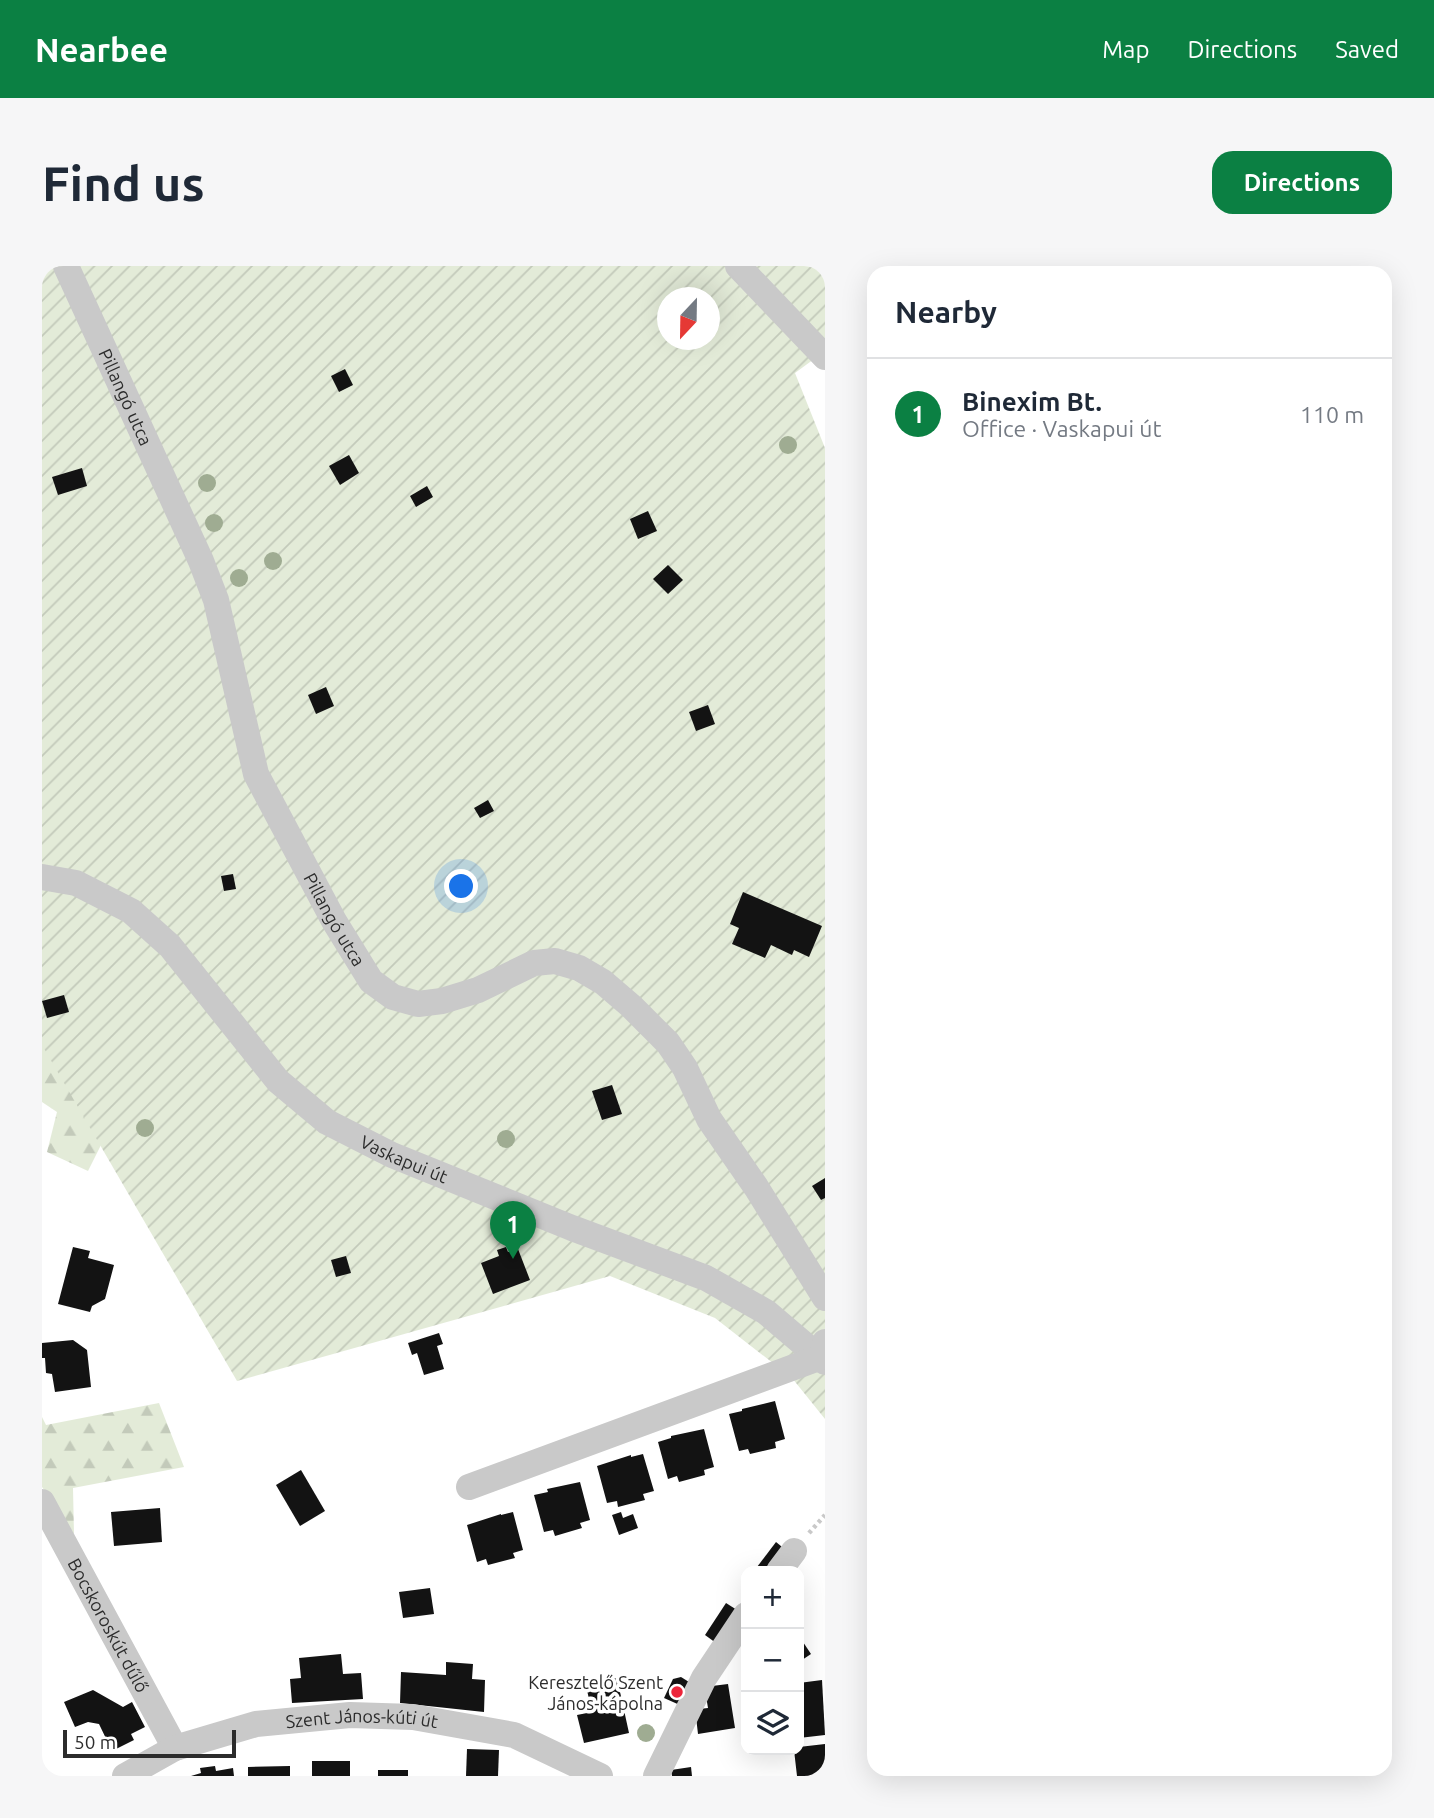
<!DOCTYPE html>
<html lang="en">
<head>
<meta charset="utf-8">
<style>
	body { margin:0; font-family:Ubuntu,sans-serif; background:#f6f6f7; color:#1f2937 }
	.controls { position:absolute; right:21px; bottom:21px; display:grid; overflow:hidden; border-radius:14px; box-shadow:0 7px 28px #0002 }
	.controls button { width:63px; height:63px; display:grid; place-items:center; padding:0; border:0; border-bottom:2px solid #e0e1e3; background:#fff; color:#1f2937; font:35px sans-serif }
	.compass { position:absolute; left:615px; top:21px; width:63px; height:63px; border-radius:50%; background:#fff; box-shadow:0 7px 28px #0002; rotate:202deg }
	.scale { position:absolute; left:21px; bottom:18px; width:173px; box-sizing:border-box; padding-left:7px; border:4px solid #2c2c2c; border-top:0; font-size:19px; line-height:24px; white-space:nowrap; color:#2c2c2c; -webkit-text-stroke:5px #fff; paint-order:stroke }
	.you { position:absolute; left:420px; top:621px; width:24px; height:24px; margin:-18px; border:5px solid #fff; border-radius:50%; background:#1a73e8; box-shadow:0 0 0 10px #1a73e833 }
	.badge { display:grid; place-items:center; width:46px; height:46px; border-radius:50%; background:#0b8043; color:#fff; font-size:23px; font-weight:700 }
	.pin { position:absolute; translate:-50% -58px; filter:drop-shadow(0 2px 4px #0008) }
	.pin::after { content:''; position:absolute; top:37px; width:24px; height:21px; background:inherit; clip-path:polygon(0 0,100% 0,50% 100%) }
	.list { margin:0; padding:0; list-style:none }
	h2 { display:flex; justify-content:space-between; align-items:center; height:91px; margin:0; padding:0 28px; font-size:30px }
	h2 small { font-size:23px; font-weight:400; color:#747a83 }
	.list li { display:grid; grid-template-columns:46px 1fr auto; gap:21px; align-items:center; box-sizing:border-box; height:112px; padding:0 28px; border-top:2px solid #e0e1e3 }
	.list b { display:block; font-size:26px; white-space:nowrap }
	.list p { margin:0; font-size:23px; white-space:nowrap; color:#747a83 }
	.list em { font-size:23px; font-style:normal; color:#747a83 }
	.icon { flex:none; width:38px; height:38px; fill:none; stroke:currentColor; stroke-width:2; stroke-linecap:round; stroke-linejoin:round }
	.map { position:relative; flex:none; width:783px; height:1510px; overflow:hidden; border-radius:21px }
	header { display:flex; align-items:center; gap:42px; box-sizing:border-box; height:98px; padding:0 35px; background:#0b8043; color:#fff }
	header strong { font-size:33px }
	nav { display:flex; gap:38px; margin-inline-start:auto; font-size:24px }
	.intro { display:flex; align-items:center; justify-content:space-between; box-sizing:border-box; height:168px; padding:0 42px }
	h1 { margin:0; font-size:49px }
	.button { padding:18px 32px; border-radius:21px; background:#0b8043; color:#fff; font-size:24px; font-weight:700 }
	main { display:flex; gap:42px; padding:0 42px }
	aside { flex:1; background:#fff; border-radius:21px; box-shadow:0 7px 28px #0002 }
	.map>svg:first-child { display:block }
	.forest { fill:url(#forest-firs) }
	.garden { fill:url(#garden-furrows); fill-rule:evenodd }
	.building { fill:#131313 }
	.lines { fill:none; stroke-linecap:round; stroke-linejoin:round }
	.path { stroke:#c9c9c9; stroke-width:4.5; stroke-dasharray:3.5 3.5; stroke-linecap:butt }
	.street { stroke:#c9c9c9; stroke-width:26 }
	.tree { fill:#9fac92 }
	.poi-dot { fill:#ec253a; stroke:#fff; stroke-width:2.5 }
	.labels { text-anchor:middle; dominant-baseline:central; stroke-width:7; stroke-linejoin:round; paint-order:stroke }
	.street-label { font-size:18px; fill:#2c2c2c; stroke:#fff }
	.poi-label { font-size:18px; fill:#2c2c2c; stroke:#fff; text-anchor:end }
</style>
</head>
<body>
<header>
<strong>Nearbee</strong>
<nav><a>Map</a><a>Directions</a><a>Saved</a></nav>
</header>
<div class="intro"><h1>Find us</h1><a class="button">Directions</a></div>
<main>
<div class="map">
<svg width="783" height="1510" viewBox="0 0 783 1510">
	<defs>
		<pattern id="forest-firs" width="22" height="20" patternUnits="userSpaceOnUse" patternTransform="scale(1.75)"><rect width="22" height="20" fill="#e3ebd8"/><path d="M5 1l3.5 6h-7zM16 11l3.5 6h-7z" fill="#c3caba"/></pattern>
		<pattern id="garden-furrows" width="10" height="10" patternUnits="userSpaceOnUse" patternTransform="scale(1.75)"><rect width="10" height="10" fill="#e3ebd8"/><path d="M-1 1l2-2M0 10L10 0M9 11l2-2" fill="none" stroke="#c3caba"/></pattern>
	</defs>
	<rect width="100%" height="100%" fill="#fff"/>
	<!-- forest -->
	<g class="forest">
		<polygon points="21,774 70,857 46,905 5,886 15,846 0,836 0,779"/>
		<polygon points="117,1137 142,1201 31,1222 32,1268 0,1221 0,1151 4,1159"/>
	</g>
	<!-- garden -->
	<path class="garden" d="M0,0H783V85L753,107L783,182V1153L750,1112L673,1052L568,1010L195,1115L0,779ZM626,32H668V74H626Z"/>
	<!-- building -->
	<g class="building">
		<polygon points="303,103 311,119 297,126 289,110"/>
		<polygon points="307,189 317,207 298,219 287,200"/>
		<polygon points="40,202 45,220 16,229 10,211"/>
		<polygon points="385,220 391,231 374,241 368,230"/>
		<polygon points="606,245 615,265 596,273 588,253"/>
		<polygon points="626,299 641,314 626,328 611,313"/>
		<polygon points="284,421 292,440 274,448 266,429"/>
		<polygon points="666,439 673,458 654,465 647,446"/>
		<polygon points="446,534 452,545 438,552 432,542"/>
		<polygon points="191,608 194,623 182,625 179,610"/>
		<polygon points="701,626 780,660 767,691 752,684 750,689 729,679 723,692 690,678 697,662 688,658"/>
		<polygon points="22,729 27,746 5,752 0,735"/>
		<polygon points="570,819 580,848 560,854 550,825"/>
		<polygon points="783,912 783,932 779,934 770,920"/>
		<polygon points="31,981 48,985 46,992 72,999 63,1033 50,1040 48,1046 16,1038"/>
		<polygon points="464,981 466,986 476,983 488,1014 451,1028 439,997 457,990 455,984"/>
		<polygon points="304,990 309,1007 294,1011 289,994"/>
		<polygon points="397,1067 401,1078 395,1080 402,1103 382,1109 375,1087 370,1089 366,1077"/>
		<polygon points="31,1074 45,1084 49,1121 13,1126 10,1108 4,1107 3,1092 0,1092 0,1077"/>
		<polygon points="733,1135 743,1173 733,1176 734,1182 708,1188 706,1183 697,1185 687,1148 700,1145 700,1143"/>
		<polygon points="662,1163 672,1201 662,1204 663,1209 637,1216 635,1210 626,1213 616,1176 629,1172 629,1170"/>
		<polygon points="601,1188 612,1225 601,1228 603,1234 576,1241 575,1235 565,1237 555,1200 589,1189 589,1191"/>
		<polygon points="259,1204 283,1245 258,1260 234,1219"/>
		<polygon points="538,1216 548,1254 538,1257 540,1262 513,1270 511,1264 502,1266 492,1229 506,1226 505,1223"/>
		<polygon points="118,1242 120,1276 72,1280 69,1246"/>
		<polygon points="471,1246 481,1284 471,1287 473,1292 446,1299 444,1293 435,1296 425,1259 459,1248 459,1249"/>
		<polygon points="579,1246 581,1252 591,1248 596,1262 577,1269 570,1249"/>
		<polygon points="734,1276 745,1285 730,1305 712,1305"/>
		<polygon points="388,1322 392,1348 361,1352 357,1326"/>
		<polygon points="684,1337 695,1344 674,1377 663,1369"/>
		<polygon points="757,1370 769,1388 757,1396"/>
		<polygon points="299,1388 301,1408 319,1407 321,1433 250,1437 248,1413 259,1412 257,1392"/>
		<polygon points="404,1396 431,1398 430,1413 443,1414 442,1446 358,1437 359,1406 404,1409"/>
		<polygon points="639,1411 647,1416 640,1440 622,1432 631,1413"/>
		<polygon points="575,1412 587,1467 542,1477 535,1449 550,1446 544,1420"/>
		<polygon points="780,1414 783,1469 757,1472 757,1417"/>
		<polygon points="686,1418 693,1462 656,1468 654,1451 657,1443 666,1442 664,1430 670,1420"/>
		<polygon points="51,1424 81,1441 90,1436 103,1461 89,1468 92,1474 70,1485 57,1458 46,1456 33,1461 22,1436"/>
		<polygon points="783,1478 783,1510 755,1510 752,1484 757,1484 757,1481"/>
		<polygon points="425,1483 457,1484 456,1510 424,1510"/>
		<rect x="270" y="1495" width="38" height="15"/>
		<polygon points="173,1500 174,1505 191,1502 192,1510 149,1510 159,1507 158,1502"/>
		<polygon points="248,1500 248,1510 206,1510 206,1501"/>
		<polygon points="649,1501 650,1510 630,1510 629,1504"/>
		<rect x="336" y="1504" width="30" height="6"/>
	</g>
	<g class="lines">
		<!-- path -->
		<polyline class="path" points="767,1267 783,1249"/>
		<!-- street -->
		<g class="street">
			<path id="s1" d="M24,0L159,295L174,334L214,508L292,655L329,715L351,731L376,738L400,735L436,724L492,697L513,695L537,702L561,716L589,740L626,777L643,802L667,853L714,921L783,1032"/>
			<polyline points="696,0 783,91"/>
			<path id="s2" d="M0,611L34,617L89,645L128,680L236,815L285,856L350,889L530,962L664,1012L724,1046L783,1096"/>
			<polyline points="427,1221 779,1091 783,1076"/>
			<path id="s3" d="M0,1236L133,1482"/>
			<polyline points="737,1305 752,1285"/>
			<path id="s4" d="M83,1510L133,1482L214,1458L308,1449L371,1451L472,1469L558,1510"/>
			<polyline points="614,1510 662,1412 704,1349"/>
		</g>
	</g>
	<!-- trees -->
	<g class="tree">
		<circle cx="746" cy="179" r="9"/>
		<circle cx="165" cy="217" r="9"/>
		<circle cx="172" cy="257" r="9"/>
		<circle cx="231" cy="295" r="9"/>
		<circle cx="197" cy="312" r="9"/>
		<circle cx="103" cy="862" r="9"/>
		<circle cx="464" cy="873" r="9"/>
		<circle cx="604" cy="1467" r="9"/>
	</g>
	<!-- markers -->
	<circle class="poi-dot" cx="635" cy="1426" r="7"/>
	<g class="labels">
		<!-- street labels -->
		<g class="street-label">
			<text stroke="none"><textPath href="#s1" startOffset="144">Pillangó utca</textPath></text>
			<text stroke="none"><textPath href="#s1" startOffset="710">Pillangó utca</textPath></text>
			<text stroke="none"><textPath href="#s2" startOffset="471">Vaskapui út</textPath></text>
			<text stroke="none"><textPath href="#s3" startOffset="140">Bocskoroskút dűlő</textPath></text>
			<text stroke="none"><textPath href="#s4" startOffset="248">Szent János-kúti út</textPath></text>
		</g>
		<!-- poi labels -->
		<g class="poi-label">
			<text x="621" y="1416">Keresztelő Szent<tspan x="621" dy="21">János-kápolna</tspan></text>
		</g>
	</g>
</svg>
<div class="controls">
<button>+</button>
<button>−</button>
<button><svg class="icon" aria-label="layers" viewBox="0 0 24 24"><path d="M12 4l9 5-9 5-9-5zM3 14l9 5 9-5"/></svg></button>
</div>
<svg class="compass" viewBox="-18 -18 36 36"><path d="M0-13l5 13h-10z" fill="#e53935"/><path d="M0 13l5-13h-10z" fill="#747a83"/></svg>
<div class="scale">50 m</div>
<div class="you"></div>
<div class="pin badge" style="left:471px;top:993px">1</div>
</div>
<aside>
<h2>Nearby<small></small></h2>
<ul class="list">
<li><span class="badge">1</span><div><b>Binexim Bt.</b><p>Office · Vaskapui út</p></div><em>110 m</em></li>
</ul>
</aside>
</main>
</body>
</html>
